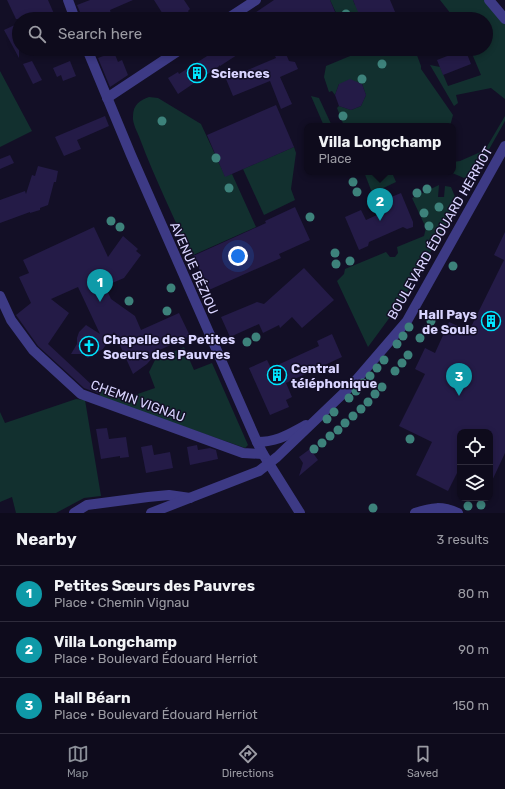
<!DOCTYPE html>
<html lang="en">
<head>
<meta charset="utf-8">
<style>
	body { margin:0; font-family:Rubik,sans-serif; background:#1c1929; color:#f1f3f6 }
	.controls { position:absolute; right:12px; bottom:12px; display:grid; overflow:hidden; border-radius:8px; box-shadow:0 2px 6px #0003 }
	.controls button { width:36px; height:36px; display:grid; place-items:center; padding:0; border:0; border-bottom:1px solid #2e2b3b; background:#0e0b1c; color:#f1f3f6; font:20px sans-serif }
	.you { position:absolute; left:238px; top:256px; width:14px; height:14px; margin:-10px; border:3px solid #fff; border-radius:50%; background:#1a73e8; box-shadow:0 0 0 6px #1a73e833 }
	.badge { display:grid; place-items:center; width:26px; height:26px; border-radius:50%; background:#8c9099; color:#fff; font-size:13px; font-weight:700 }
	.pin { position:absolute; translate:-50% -33px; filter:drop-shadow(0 1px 2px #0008) }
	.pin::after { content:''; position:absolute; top:21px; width:14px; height:12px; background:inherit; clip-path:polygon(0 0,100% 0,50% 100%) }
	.popup { position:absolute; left:304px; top:123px; width:152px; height:52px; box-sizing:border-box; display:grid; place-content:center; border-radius:8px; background:#0e0b1c; filter:drop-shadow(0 1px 3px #0005); font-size:13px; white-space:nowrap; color:#9b9ba3 }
	.popup b { font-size:15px; color:#f1f3f6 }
	.popup::after { content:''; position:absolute; left:50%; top:100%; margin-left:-8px; border:8px solid transparent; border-top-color:#0e0b1c }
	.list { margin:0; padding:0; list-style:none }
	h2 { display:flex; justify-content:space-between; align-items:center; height:52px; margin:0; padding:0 16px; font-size:17px }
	h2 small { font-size:13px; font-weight:400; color:#9b9ba3 }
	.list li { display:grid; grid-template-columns:26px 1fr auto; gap:12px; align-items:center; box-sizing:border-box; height:56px; padding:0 16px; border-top:1px solid #2e2b3b }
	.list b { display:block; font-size:15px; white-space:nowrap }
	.list p { margin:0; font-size:13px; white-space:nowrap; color:#9b9ba3 }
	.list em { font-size:13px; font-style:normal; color:#9b9ba3 }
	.icon { flex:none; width:22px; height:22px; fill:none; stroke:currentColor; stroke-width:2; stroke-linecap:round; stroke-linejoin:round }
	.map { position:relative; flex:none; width:505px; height:513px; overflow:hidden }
	.search { position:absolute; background:#0e0b1c; box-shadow:0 2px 6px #0003; left:12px; right:12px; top:12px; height:44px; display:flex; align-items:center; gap:10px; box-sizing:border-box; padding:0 14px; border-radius:22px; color:#9b9ba3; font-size:15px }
	.sheet { height:220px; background:#0e0b1c }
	nav { display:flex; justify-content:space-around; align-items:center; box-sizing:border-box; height:56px; border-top:1px solid #2e2b3b; background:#0e0b1c; font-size:11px; color:#9b9ba3 }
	nav a { display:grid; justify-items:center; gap:2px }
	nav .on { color:#8c9099 }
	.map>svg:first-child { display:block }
	.green { fill:#12302f }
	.building { fill:#241b47 }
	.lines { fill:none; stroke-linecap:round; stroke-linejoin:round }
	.minor { stroke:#3d3a85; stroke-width:10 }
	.tree { fill:#3d827b }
	.labels { text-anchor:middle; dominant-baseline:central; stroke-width:3; stroke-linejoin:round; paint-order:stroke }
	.poi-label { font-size:13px; font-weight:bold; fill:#d9d4ff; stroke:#130f26; text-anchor:start }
	.street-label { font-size:13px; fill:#d9d4ff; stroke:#130f26 }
</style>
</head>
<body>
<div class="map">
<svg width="505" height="513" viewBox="0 0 505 513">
	<rect width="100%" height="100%" fill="#130f26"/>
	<!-- green -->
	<g class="green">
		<polygon points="330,0 353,0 355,5 367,0 378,8 354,19 334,19 338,17"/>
		<polygon points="440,0 486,0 505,23 505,99 491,88 456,95 458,103 454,106 430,65 440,67 448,86 481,75 470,49 486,49 486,19 455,19"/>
		<polygon points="367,49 402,49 405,54 415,50 421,66 421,69 453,115 450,126 344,126 337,108 339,106 351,110 361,106 366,95 362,84 339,84 335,95 332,91 329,92 324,77 326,66"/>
		<polygon points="0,71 32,131 0,147"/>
		<polygon points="311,96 319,98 332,126 324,126"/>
		<path d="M149,97L158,98L201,124L225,176L232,174L256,227L191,256C174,217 155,179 140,139C138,133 132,123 133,116C133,105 140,100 149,97Z"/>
		<polygon points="505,116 505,121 474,176 464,178 450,172 453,172 453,162 460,161 485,150"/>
		<polygon points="294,147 296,153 291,189 295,200 264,215 243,169"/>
		<polygon points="364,172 405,172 393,175 396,182 375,192 371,190"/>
		<polygon points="439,185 438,197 444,197 445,186 451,187 458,204 404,298 368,347 337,281 344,274 345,269 386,252 390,257 395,257 398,253 397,247 424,236 426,228 412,198"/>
		<polygon points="184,347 194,370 212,363 248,445 245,448 99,397 102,388 126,398 155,388 149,372 155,360"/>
		<polygon points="76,399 85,400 101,496 84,498 56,513 16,513 12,497 0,502 0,412 5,423"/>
	</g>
	<!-- building -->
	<g class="building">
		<polygon points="7,0 48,0 55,16 47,19 16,19"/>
		<polygon points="90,0 133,0 110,10 111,14 100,19 83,19 77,5"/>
		<polygon points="154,0 184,0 190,9 188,11 193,19 166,19"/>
		<polygon points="274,0 330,0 338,19 246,19"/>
		<polygon points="353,0 390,0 398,19 361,19"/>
		<polygon points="19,23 19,58 4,30"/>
		<polygon points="218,49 233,49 237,55 220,66 220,65 218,67 178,94 168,78 178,72 179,74"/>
		<polygon points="272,49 284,49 289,61 295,62 298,69 280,77 292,104 281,109 270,81 233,96 226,79 276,58"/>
		<polygon points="465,49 471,64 443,75 437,60"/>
		<polygon points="114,52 118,62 122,60 128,75 110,87 98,58"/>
		<polygon points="32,61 42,80 33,84 23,64"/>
		<polygon points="70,61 76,76 63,81 61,75 57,77 53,68"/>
		<polygon points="350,79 362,84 366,95 361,106 351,110 339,106 335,95 339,84"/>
		<polygon points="276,105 294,147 225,177 207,135"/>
		<polygon points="105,116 109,126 77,140 81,149 64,156 55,137"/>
		<polygon points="10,155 14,163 0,169 0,159"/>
		<polygon points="38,166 58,171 56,182 54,182 48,205 40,208 40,210 30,213 30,212 0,223 0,200 25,191 26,194 32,175 35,176"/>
		<polygon points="401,193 413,222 413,227 407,229 403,227 369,242 368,246 359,250 345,217 361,210 366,220 388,210 384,200"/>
		<polygon points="295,207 310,240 279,254 281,258 209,290 193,256 266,223 265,221"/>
		<polygon points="94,227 108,257 123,236 138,249 136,251 141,255 124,278 105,286 111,299 135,316 141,330 179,313 190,336 151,354 153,357 147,364 133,374 114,332 103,349 96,353 90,355 88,358 83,354 71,354 77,344 77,338 79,332 86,325 100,334 78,287 51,299 69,313 48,344 92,385 102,388 100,394 84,388 38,346 16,315 31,303 19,277 29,273 23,260"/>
		<polygon points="505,232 505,453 490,485 490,432 460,432 460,467 448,491 416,475 432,442 399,426 425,374 415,369 425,348 435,353 449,322 469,331 504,260 494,255"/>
		<polygon points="304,268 334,300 302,328 292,317 280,328 279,325 263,333 259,324 230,337 221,317 257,302 264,304"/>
		<polygon points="332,334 342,357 286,383 292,397 286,400 289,407 270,415 249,368 267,360 271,368 319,346 317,341"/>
		<polygon points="107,428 109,439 126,437 129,457 120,458 120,456 101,459 96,429"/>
		<polygon points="152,445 154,455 170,452 173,468 146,473 141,447"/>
		<polygon points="197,445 198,450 210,448 216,450 218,459 190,465 187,447"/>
		<polygon points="310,449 318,460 299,476 303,463 299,457"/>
	</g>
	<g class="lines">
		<!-- minor -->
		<g class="minor">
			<polyline points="68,0 75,19"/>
			<polyline points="489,0 505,19"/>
			<polyline points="227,19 256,0"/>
			<polyline points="87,49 131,155 257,442 263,454 300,513"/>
			<polyline points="107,98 181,49"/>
			<polyline points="0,296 11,320 33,350 81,394 243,453 263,454"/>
			<path d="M257,442C278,442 289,434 306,425"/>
			<polyline points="74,513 87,505 148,497 169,495 190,498"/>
			<polyline points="151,513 259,471 277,457 351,386 407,321 505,146"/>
			<path d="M415,513C432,507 442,506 458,513"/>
		</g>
	</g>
	<!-- trees -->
	<g class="tree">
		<circle cx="346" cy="14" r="4.5"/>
		<circle cx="382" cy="64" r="4.5"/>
		<circle cx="362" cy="79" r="4.5"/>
		<circle cx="343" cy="116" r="4.5"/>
		<circle cx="162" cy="121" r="4.5"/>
		<circle cx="216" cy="158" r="4.5"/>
		<circle cx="353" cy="182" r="4.5"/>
		<circle cx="229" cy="188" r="4.5"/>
		<circle cx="427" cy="189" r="4.5"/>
		<circle cx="357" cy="192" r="4.5"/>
		<circle cx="417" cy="193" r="4.5"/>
		<circle cx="439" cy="207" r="4.5"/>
		<circle cx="424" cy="213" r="4.5"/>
		<circle cx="310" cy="217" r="4.5"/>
		<circle cx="111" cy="221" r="4.5"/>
		<circle cx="429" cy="226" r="4.5"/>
		<circle cx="120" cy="227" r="4.5"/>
		<circle cx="335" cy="253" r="4.5"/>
		<circle cx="350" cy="261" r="4.5"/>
		<circle cx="336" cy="264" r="4.5"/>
		<circle cx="453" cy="266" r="4.5"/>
		<circle cx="171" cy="288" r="4.5"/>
		<circle cx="129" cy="301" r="4.5"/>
		<circle cx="167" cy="311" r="4.5"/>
		<circle cx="431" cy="321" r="4.5"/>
		<circle cx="409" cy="327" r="4.5"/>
		<circle cx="426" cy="330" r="4.5"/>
		<circle cx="403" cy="336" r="4.5"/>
		<circle cx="256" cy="337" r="4.5"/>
		<circle cx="420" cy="338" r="4.5"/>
		<circle cx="247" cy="342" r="4.5"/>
		<circle cx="397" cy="344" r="4.5"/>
		<circle cx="408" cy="355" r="4.5"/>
		<circle cx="384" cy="360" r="4.5"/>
		<circle cx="402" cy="363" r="4.5"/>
		<circle cx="377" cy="368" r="4.5"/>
		<circle cx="395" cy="371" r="4.5"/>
		<circle cx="370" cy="376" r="4.5"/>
		<circle cx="363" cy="383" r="4.5"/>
		<circle cx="382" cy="387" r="4.5"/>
		<circle cx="356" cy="391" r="4.5"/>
		<circle cx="375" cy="394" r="4.5"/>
		<circle cx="349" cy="398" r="4.5"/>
		<circle cx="368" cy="402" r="4.5"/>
		<circle cx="361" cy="409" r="4.5"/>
		<circle cx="334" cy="412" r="4.5"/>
		<circle cx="353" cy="416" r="4.5"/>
		<circle cx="327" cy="419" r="4.5"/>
		<circle cx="345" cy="423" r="4.5"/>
		<circle cx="338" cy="430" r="4.5"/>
		<circle cx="330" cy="436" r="4.5"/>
		<circle cx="410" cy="439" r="4.5"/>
		<circle cx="322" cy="443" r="4.5"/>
		<circle cx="314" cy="449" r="4.5"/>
		<circle cx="481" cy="505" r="4.5"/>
		<circle cx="468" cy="506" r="4.5"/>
		<circle cx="373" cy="508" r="4.5"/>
	</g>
	<!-- icons -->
	<defs>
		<g id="building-ring" transform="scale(1)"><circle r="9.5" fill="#130f26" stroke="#00e5ff" stroke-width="1.5"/><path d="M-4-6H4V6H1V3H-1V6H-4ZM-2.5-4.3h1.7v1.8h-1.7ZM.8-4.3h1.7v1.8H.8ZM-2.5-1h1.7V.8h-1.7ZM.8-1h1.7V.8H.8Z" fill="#00e5ff"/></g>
		<g id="church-ring" transform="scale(1)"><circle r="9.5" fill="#130f26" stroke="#00e5ff" stroke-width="1.5"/><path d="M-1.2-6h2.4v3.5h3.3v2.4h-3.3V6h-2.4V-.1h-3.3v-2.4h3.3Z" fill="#00e5ff"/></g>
	</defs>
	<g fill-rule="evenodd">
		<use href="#building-ring" x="197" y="73"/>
		<use href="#building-ring" x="491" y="321"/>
		<use href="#church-ring" x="89" y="346"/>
		<use href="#building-ring" x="277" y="375"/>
	</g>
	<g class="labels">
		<!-- poi labels -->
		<g class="poi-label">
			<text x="211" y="73">Sciences</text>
			<text x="477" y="314" text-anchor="end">Hall Pays<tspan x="477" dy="15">de Soule</tspan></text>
			<text x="103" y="339">Chapelle des Petites<tspan x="103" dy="15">Soeurs des Pauvres</tspan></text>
			<text x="291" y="368">Central<tspan x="291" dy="15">téléphonique</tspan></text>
		</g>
		<!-- street labels -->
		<g class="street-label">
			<text transform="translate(440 233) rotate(-60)">BOULEVARD ÉDOUARD HERRIOT</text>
			<text transform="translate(194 268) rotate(66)">AVENUE BÉZIOU</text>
			<text transform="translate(138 401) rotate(20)">CHEMIN VIGNAU</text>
		</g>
	</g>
</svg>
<div class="controls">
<button><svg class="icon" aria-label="locate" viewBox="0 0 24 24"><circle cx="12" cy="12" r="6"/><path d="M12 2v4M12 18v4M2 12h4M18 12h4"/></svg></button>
<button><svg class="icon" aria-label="layers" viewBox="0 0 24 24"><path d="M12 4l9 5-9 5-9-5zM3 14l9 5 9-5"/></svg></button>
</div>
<div class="you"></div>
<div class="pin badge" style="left:100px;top:302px;background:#0f9aa8">1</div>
<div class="pin badge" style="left:380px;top:221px;background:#0f9aa8">2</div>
<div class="popup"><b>Villa Longchamp</b>Place</div>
<div class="pin badge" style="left:459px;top:396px;background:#0f9aa8">3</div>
<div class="search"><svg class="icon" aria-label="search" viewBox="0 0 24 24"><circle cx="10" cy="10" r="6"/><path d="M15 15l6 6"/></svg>Search here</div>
</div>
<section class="sheet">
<h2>Nearby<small>3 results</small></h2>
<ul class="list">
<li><span class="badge" style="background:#0f9aa8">1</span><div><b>Petites Sœurs des Pauvres</b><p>Place · Chemin Vignau</p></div><em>80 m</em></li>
<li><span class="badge" style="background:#0f9aa8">2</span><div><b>Villa Longchamp</b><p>Place · Boulevard Édouard Herriot</p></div><em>90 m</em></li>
<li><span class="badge" style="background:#0f9aa8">3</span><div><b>Hall Béarn</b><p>Place · Boulevard Édouard Herriot</p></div><em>150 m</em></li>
</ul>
</section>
<nav>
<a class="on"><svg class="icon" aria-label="map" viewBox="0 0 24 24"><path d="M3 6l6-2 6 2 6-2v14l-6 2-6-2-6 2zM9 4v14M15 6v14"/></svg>Map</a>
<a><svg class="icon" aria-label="directions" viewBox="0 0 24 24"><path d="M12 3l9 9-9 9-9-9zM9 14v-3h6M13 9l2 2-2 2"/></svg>Directions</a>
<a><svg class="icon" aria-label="saved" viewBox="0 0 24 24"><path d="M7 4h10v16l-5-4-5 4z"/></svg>Saved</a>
</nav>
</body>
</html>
